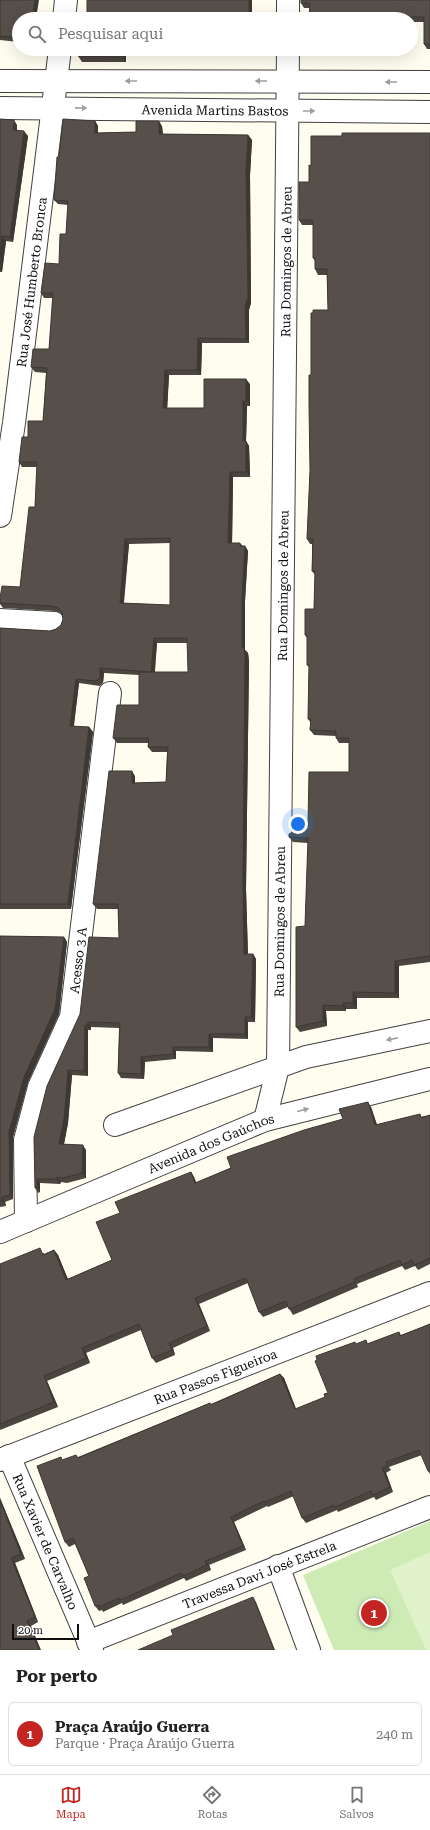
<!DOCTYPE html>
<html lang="pt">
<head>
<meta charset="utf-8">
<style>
	body { margin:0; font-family:"Roboto Serif",serif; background:#f6f6f6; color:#222 }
	.scale { position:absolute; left:12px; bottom:10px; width:67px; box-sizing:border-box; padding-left:4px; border:2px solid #0e0e0e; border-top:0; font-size:11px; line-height:14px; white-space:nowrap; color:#0e0e0e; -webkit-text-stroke:3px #fff; paint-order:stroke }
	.you { position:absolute; left:298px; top:824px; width:14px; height:14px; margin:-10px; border:3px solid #fff; border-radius:50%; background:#1a73e8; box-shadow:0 0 0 6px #1a73e833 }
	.badge { display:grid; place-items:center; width:26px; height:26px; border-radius:50%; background:#c42520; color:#fff; font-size:13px; font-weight:700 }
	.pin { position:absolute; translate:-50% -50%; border:2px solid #fff; box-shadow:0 1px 4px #0006 }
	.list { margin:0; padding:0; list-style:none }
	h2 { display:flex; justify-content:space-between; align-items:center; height:52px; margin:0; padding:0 16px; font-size:17px }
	h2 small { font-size:13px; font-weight:400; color:#767676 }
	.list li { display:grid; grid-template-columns:26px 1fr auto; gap:12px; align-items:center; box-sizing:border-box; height:64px; margin:0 8px 8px; padding:0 8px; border:1px solid #e0e0e0; border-radius:6px }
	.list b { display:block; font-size:15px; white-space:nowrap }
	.list p { margin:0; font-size:13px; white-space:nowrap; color:#767676 }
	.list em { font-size:13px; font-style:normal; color:#767676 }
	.icon { flex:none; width:22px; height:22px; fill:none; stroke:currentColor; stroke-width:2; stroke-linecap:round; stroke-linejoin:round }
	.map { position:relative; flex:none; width:430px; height:1650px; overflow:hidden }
	.search { position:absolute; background:#fff; box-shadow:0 4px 16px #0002; left:12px; right:12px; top:12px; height:44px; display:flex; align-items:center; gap:10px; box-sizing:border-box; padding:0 14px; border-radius:22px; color:#767676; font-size:15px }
	.sheet { height:124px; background:#fff }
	nav { display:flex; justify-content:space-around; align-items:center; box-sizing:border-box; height:56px; border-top:1px solid #e0e0e0; background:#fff; font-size:11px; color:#767676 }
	nav a { display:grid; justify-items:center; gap:2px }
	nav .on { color:#c42520 }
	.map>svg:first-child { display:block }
	.green { fill:#ceebb6 }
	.pitch { fill:#e0f2c9 }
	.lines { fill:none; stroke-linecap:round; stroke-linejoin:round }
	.minor-casing { stroke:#414141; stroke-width:24 }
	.minor { stroke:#fff; stroke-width:22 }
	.wall { fill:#4b4540; fill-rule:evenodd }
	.shaded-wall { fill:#3d3834 }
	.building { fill:#57504a; stroke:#3d3834; fill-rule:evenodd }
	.oneway { fill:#9f9f9f }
	.labels { text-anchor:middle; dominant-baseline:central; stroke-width:4; stroke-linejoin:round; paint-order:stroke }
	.street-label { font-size:13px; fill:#0e0e0e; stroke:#fff }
</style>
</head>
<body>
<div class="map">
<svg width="430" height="1650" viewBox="0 0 430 1650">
	<rect width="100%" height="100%" fill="#fffdef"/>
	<!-- green -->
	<polygon class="green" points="430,1521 430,1650 334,1650 303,1575"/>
	<!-- pitch -->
	<polygon class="pitch" points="430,1552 430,1650 426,1650 390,1570"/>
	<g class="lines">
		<!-- minor casing -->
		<g class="minor-casing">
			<g id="minor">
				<polyline points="64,19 66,0"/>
				<polyline points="288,19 288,0"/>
				<polyline points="0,81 430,82"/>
				<path id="s1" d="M0,108L430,112"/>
				<path id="s2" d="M0,516L14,423L60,49"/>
				<polyline points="0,620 54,623"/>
				<path id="s3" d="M265,1120L278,1067L288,49"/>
				<polyline points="115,1125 306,1057 430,1031"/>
				<path id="s4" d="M26,1221L25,1140L39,1087L71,1017L110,693"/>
				<path id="s5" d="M0,1232L265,1120L430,1079"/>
				<path id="s6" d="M9,1456L92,1650"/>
				<path id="s7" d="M0,1460L430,1293"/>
				<polyline points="278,1566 309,1650"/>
				<path id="s8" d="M88,1642L430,1507"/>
			</g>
		</g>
		<!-- minor -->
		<use href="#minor" class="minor"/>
	</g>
	<!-- wall -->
	<g class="wall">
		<polygon points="0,0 36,19 19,19 19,42 0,40"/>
		<polygon points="430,0 430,49 427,49 424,44 424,22 411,22 411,19 309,19 310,8 304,8 301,3"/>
		<polygon points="78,49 164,49 164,54 126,54 126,62 82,62 78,56"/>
		<polygon points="218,49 253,49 253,52 220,51"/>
		<polygon points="0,119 17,125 17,130 28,136 13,242 6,241 2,272 0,272"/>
		<path d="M95,121L98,126V133L136,132L162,126L163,134L248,135L252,140L250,175L251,303L249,310V343H202L201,375H169L167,408H204L250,384V406H247L246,441L249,446L250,477H233L232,543H240L243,546H245L248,551L245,601V650L248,653L249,661L246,889L248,954H253L256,959L255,1022H248V1039L213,1038V1052L176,1051V1059L145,1062L144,1079L121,1078L118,1073L119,1028L91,1027V1030H88V1076L72,1075L68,1123L64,1144L86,1150V1178L67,1183L61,1182L60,1184L40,1183V1192L38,1193L35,1188L34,1137L119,938L118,909H97L93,904L135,776V783L166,782L167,752H152L148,747V743H117L113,738L139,705V675L104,673L103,683L100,686L79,683L74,726L89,727L93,732L71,909H0V628L50,631L56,629L61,625L63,619L61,613L55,611L3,608L0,604V598L20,587L35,507L37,467H22L19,462L28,437L43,421L46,373L35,372L31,367L49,349L53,298H44L41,293L59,264L66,234L68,205L58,204L54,200L59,157ZM170,543V605L124,603L129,544ZM157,643H188V672H155Z"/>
		<polygon points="430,133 430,962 399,966 399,998 357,998 357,1009 346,1009 346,1011 326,1011 327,1026 300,1032 296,1027 305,926 308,843 293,842 289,837 308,825 349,772 349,743 339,743 336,738 336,736 314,735 310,730 311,723 308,719 309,667 307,665 307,638 305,635 314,609 315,575 312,571 312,544 310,544 307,539 310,471 311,375 328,310 327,275 318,275 315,269 315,261 313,258 313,225 302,225 299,220 309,182 311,166 342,136"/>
		<polygon points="0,936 64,937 67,942 59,1014 28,1082 13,1137 13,1199 5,1202 6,1206 0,1207"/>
		<polygon points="371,1107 377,1125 430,1115 430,1264 418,1270 415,1266 405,1270 402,1266 357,1284 358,1287 293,1315 288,1307 263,1317 259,1312 248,1283 199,1304 210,1331 173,1348 175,1355 156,1363 152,1358 141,1330 86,1353 90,1363 47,1381 58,1407 0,1430 0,1264 44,1253 44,1254 54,1250 58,1255 68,1279 112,1260 120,1213 191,1172 194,1177 196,1183"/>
		<polygon points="430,1324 430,1474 428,1471 422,1455 389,1467 391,1470 386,1473 393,1492 376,1500 374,1497 338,1512 337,1510 306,1523 302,1518 294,1496 268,1507 267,1506 234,1522 246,1550 209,1565 211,1570 186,1581 184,1578 123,1605 122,1603 103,1612 102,1610 99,1611 95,1606 89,1576 75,1544 69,1547 65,1542 63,1460 78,1457 210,1403 211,1404 280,1374 284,1378 296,1409 325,1397 328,1393 357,1344 366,1340 368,1344 399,1332 401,1335"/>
		<polygon points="0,1498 25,1559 15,1563 38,1622 31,1626 0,1650"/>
	</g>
	<!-- shaded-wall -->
	<g class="shaded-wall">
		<polygon points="35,0 39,0 36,19 32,19"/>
		<rect x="249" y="0" width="3" height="19"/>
		<polygon points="123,49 126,54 126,62 122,57"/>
		<polygon points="160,49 164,49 164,54"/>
		<polygon points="14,120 17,125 17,134 13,130"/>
		<polygon points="95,121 98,126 98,138 95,133"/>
		<polygon points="159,121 162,126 163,139 159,134"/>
		<polygon points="24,131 28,136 13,242 10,237"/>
		<polygon points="248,135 252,140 250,175 251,303 249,310 249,343 246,339 246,170"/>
		<polygon points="2,236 6,241 2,272 0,269 0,255"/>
		<polygon points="198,338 202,343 201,375 197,370"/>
		<polygon points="165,370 169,375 167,413 163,408"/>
		<polygon points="246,379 250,384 250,406 246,401"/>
		<polygon points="243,401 247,406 246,441 249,446 250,477 246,472 243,441"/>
		<polygon points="230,472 233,477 232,548 228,543"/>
		<polygon points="125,539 129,544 123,607 120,603"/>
		<polygon points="245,546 248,551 245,601 245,650 248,653 249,661 246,889 248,958 244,954 243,884 242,596"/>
		<polygon points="154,638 157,643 154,676 151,672"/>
		<polygon points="100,668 104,673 103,683 100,678"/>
		<polygon points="76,679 79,683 73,730 70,726"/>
		<polygon points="89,727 93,732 71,909 68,904"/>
		<polygon points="132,771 135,776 135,787 132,783"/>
		<polygon points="64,937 67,942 59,1014 28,1082 13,1137 13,1199 10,1195 9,1132 24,1077"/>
		<polygon points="253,954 256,959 255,1022 251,1017"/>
		<polygon points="395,961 399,966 399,998 395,993"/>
		<polygon points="353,992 357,998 357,1009 353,1003"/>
		<polygon points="343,1003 346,1009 346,1011 343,1006"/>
		<polygon points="323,1005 326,1011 327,1026 323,1021"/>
		<polygon points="245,1017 248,1022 248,1039 245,1034"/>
		<polygon points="88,1022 91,1027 91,1030 87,1026"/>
		<polygon points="85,1025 88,1030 88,1076 84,1071"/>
		<polygon points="209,1034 213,1038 213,1052 209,1047"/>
		<polygon points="173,1047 176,1051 176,1059 173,1054"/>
		<polygon points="141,1057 145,1062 144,1079 141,1074"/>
		<polygon points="68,1070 72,1075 68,1123 63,1149 59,1144"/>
		<polygon points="368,1102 371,1107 379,1131 375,1125"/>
		<polygon points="83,1145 86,1150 86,1178 82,1173"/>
		<polygon points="191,1172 194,1177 199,1189 195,1183"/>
		<polygon points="57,1177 61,1182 60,1184 57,1179"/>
		<polygon points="37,1179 40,1183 40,1192 37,1187"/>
		<polygon points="2,1197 5,1202 6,1206 2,1201"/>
		<polygon points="54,1250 58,1255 70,1285 66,1280"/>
		<polygon points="195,1298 199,1304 210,1331 207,1326"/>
		<polygon points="169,1343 173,1348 175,1355 172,1350"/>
		<polygon points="82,1348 86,1353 90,1363 86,1358"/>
		<polygon points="280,1374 284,1378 298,1414 295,1409"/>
		<polygon points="44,1376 47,1381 58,1407 54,1402"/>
		<polygon points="382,1468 386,1473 393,1492 390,1487"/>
		<polygon points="0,1498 25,1559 21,1554 0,1501"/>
		<polygon points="231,1517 234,1522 246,1550 243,1546"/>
		<polygon points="11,1558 15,1563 38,1622 35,1617"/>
		<polygon points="205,1561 209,1565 211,1570 207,1565"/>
		<polygon points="253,1597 256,1602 275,1650 274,1650"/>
		<polygon points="27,1621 31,1626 41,1650 39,1650"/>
	</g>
	<!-- building -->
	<g class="building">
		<polygon points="0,0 35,0 32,19 21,18 21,19 19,19 19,38 0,36"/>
		<rect x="87" y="0" width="162" height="19"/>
		<polygon points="301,0 430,0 430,44 424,44 424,17 380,17 380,19 309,19 310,3 301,3"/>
		<polygon points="78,49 123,49 122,57 78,56"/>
		<polygon points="0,119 14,120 13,130 24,131 10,237 2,236 0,255"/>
		<path d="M63,119L95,121V133L136,132V121H159V134L248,135L246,170L248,298L245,305L246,339L198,338L197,370H165L163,408H204V379H246V401H243V441H246V472H230L228,543H240V546H245L242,596V648H244L245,656L243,884L244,954H253L251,1017H245V1034H209V1047H173V1054L141,1057V1074L118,1073L120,1023L88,1022L87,1026L85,1025L84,1071L68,1070L64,1119L59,1144L83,1145L82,1173L63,1178L57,1177V1179H37V1187L35,1188L34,1137L47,1086L80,1014L89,937L119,938L118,904H93L109,771H132V783L166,782L168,747H148L149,738H113L117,705H139V672H188L187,638H154L151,672L100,668V678L96,681L76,679L70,726L89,727L68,904H0V628L50,631L56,629L61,625L63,619L62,612L58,608L52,606L0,603V598L2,586L20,587L29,507H35L37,462H19L22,437H28V421H43L47,368L31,367L33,349H49L53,293H41L45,263L59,264L60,234H66L68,201L54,200L57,157H59ZM170,538V605L120,603L125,539Z"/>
		<polygon points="342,133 430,133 430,956 395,961 395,993 353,992 353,1003 343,1003 343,1006 323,1005 323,1021 296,1027 296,927 305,926 308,838 289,837 289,834 308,825 309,772 349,772 349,738 336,738 336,731 310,730 311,719 308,719 309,665 307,665 307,635 305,635 305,609 314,609 315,571 312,571 313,539 307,539 310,471 309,404 309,375 311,375 311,313 313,313 313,310 328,310 327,269 315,269 315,258 313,258 313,220 299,220 299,182 309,182 309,165 311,166 311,136 342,136"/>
		<polygon points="0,936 64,937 55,1009 24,1077 9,1132 10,1195 2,1197 2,1201 0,1201"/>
		<polygon points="368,1102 375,1125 420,1114 421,1118 430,1115 430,1258 414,1265 412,1260 402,1265 400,1260 354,1279 355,1282 289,1309 286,1301 259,1312 246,1278 195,1298 207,1326 169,1343 172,1350 152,1358 139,1324 82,1348 86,1358 44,1376 54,1402 0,1424 0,1264 40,1248 43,1255 54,1250 66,1280 112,1260 96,1222 120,1213 115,1202 191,1172 195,1183 231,1168 227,1157 304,1130 343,1119 339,1109"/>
		<polygon points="430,1324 430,1471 428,1471 419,1450 386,1462 387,1466 382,1468 390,1487 373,1495 371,1491 335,1507 334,1505 302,1518 291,1491 265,1502 264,1501 231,1517 243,1546 205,1561 207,1565 183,1576 181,1573 120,1600 119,1598 99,1607 99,1605 95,1606 84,1578 89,1576 73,1538 65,1542 37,1466 61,1457 62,1460 76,1455 78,1458 210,1403 211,1405 280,1374 295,1409 325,1397 324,1394 328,1393 315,1361 317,1360 316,1356 355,1342 356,1344 366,1340 367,1344 399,1332 400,1336"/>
		<polygon points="0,1501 21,1554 11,1558 35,1617 27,1621 39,1650 0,1650"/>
		<polygon points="253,1597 274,1650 138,1650 173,1635 171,1630"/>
	</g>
	<!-- one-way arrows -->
	<defs><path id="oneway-solid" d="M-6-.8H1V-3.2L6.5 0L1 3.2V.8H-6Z"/></defs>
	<g class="oneway">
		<use href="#oneway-solid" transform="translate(131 81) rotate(-180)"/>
		<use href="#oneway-solid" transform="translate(261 81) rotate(-180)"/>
		<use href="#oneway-solid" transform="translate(391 82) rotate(-180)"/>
		<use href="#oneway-solid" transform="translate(81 108) rotate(1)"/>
		<use href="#oneway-solid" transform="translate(309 111)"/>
		<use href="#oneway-solid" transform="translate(392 1039) rotate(169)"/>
		<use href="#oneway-solid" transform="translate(303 1110) rotate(-14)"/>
	</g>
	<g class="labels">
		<!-- street labels -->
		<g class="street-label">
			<text stroke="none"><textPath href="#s1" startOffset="215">Avenida Martins Bastos</textPath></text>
			<text stroke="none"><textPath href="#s3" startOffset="860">Rua Domingos de Abreu</textPath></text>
			<text stroke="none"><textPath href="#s2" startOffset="236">Rua José Humberto Bronca</textPath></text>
			<text stroke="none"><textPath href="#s3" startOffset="536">Rua Domingos de Abreu</textPath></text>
			<text stroke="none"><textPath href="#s3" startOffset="200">Rua Domingos de Abreu</textPath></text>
			<text stroke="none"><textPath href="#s4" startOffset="270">Acesso 3 A</textPath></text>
			<text stroke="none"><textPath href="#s5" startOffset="229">Avenida dos Gaúchos</textPath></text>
			<text stroke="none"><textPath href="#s7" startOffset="231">Rua Passos Figueiroa</textPath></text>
			<text stroke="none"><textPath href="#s6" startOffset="93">Rua Xavier de Carvalho</textPath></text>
			<text stroke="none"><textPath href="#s8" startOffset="184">Travessa Davi José Estrela</textPath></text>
		</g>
	</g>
</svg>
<div class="scale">20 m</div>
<div class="you"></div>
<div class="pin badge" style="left:374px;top:1613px">1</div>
<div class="search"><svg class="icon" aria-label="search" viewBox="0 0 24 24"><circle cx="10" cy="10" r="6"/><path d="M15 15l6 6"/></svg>Pesquisar aqui</div>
</div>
<section class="sheet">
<h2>Por perto<small></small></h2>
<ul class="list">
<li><span class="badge">1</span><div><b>Praça Araújo Guerra</b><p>Parque · Praça Araújo Guerra</p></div><em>240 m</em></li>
</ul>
</section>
<nav>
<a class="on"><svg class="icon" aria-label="map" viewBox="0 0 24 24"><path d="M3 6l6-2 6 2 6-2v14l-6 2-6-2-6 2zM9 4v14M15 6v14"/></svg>Mapa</a>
<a><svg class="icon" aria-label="directions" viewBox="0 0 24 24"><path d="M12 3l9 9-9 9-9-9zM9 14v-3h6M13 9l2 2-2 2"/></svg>Rotas</a>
<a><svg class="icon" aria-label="saved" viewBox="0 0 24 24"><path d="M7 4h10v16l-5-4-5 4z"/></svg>Salvos</a>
</nav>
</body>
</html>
